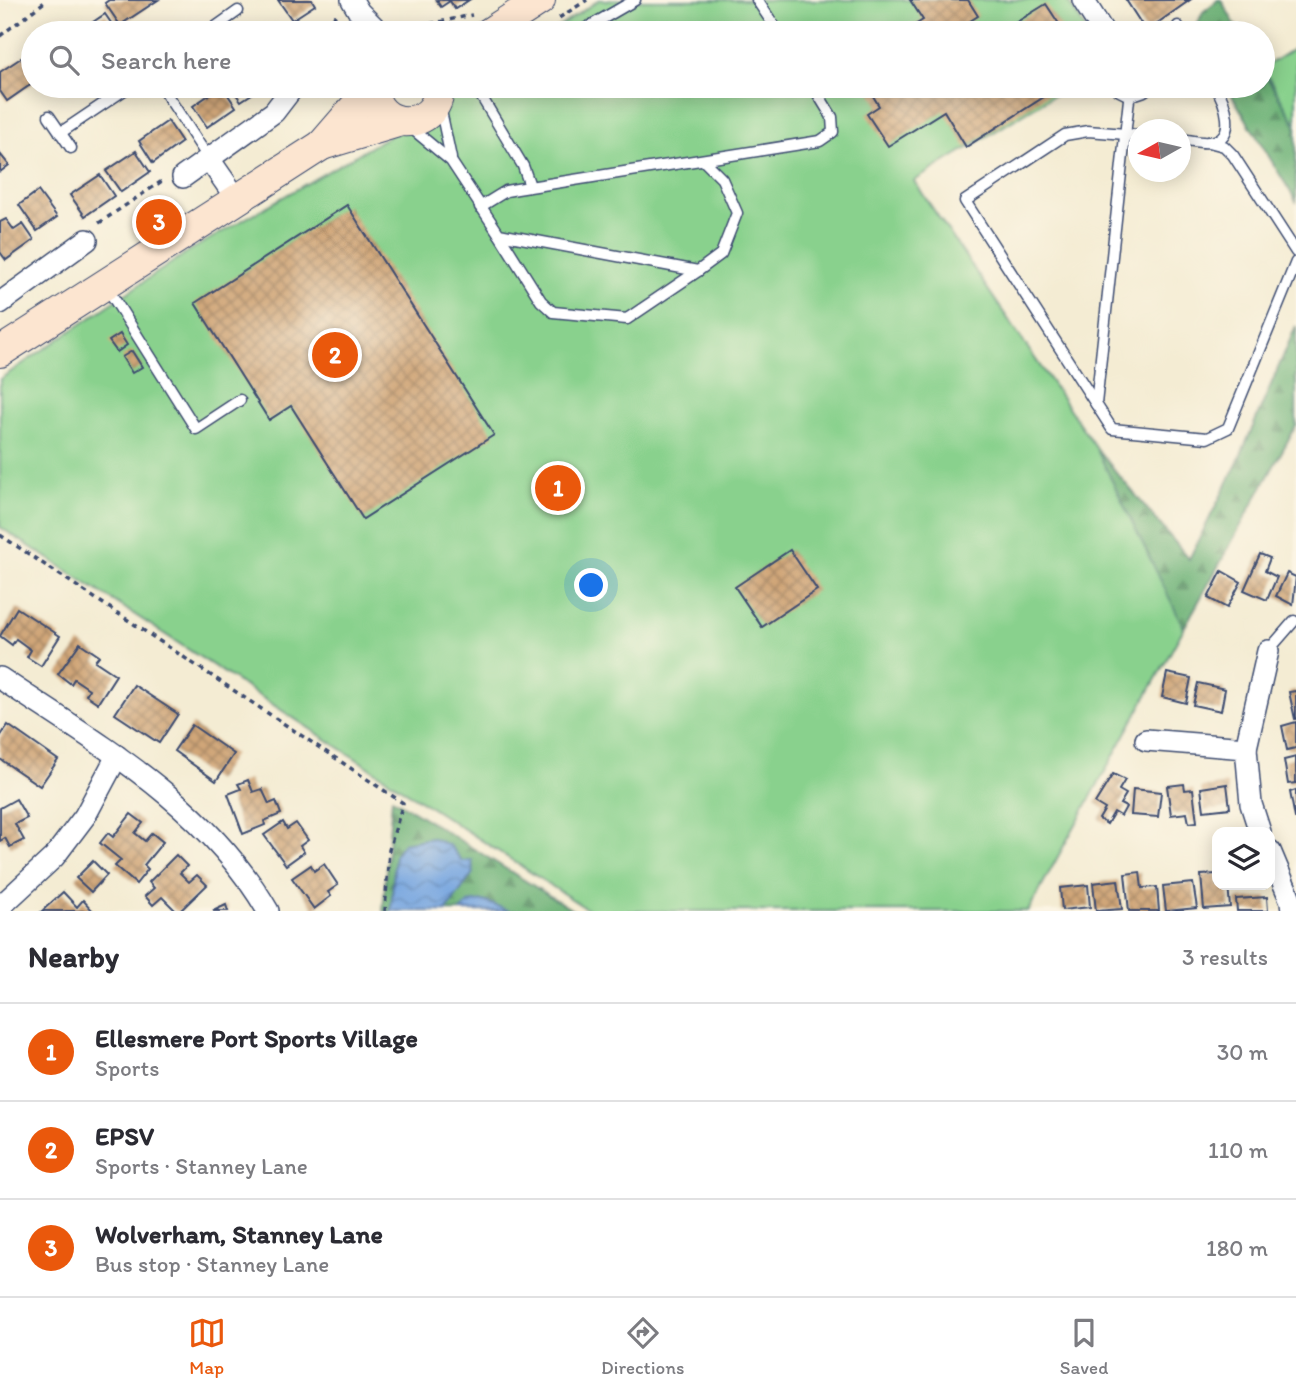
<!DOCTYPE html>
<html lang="en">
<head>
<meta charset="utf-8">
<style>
	body { margin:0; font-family:Itim,sans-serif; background:#f7f7f7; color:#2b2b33 }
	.controls { position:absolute; right:21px; bottom:21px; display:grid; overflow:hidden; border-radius:14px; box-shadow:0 4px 18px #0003 }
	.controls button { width:63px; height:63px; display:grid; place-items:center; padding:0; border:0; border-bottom:2px solid #e1e1e2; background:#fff; color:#2b2b33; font:35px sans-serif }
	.compass { position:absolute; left:1128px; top:119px; width:63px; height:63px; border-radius:50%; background:#fff; box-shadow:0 4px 18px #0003; rotate:262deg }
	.you { position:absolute; left:592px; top:586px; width:24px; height:24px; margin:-18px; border:5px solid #fff; border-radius:50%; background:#1a73e8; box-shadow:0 0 0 10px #1a73e833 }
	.badge { display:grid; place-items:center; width:46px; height:46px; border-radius:50%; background:#ea580c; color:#fff; font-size:23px; font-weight:700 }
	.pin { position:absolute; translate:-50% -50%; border:4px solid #fff; box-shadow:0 2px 7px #0006 }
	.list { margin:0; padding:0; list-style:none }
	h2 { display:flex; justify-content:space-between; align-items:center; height:91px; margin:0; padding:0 28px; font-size:30px }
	h2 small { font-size:23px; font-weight:400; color:#7c7c81 }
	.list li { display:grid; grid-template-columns:46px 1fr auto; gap:21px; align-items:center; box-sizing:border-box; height:98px; padding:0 28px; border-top:2px solid #e1e1e2 }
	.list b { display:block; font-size:26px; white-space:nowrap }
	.list p { margin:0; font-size:23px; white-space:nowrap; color:#7c7c81 }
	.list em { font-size:23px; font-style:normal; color:#7c7c81 }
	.icon { flex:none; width:38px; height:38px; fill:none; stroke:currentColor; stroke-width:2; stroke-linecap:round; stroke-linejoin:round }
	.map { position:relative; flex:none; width:1296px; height:911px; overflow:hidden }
	.search { position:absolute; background:#fff; box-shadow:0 4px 18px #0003; left:21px; right:21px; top:21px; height:77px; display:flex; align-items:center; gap:18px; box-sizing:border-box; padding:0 24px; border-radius:38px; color:#7c7c81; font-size:26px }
	.sheet { height:385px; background:#fff }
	nav { display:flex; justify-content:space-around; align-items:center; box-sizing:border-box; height:98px; border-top:2px solid #e1e1e2; background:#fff; font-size:19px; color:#7c7c81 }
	nav a { display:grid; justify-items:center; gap:4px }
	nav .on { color:#ea580c }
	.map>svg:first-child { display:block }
	.forest { fill:url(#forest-firs); stroke:#44716b; stroke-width:2 }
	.park { fill:#89d18d; stroke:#528076; stroke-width:2 }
	.water { fill:url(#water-waves); stroke:#496a9f; stroke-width:2 }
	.building { fill:url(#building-cross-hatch) }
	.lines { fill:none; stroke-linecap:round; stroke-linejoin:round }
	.lane-casing { stroke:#3c4b70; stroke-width:13 }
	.street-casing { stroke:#3c4b70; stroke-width:24 }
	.secondary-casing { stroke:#3c4b70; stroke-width:32 }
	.path { stroke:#3c4b70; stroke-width:3.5; stroke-dasharray:5 5; stroke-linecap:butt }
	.lane { stroke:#fff; stroke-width:10 }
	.street { stroke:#fff; stroke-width:21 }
	.secondary { stroke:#fce5d0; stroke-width:30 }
</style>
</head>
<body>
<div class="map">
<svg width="1296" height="911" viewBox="0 0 1296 911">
	<defs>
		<pattern id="forest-firs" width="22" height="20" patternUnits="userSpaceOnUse" patternTransform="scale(1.75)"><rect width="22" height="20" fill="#6eb378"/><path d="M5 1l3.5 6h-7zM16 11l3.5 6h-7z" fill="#5a9266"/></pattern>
		<pattern id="water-waves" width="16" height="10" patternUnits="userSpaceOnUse" patternTransform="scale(1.75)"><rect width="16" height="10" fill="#77a6e0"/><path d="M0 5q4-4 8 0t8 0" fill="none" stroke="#6188b9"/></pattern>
		<pattern id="building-cross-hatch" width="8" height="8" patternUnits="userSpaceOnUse" patternTransform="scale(1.75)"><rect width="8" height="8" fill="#d0a678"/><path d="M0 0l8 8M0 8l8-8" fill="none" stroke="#a88866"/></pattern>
	</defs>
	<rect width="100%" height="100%" fill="#fcf5e5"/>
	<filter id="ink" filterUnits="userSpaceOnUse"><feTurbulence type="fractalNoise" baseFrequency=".0143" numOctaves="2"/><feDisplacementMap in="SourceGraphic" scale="14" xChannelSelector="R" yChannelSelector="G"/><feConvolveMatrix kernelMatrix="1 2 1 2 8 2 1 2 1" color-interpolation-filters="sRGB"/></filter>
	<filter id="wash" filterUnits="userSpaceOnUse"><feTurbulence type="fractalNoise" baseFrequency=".00686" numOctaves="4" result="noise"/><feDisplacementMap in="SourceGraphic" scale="28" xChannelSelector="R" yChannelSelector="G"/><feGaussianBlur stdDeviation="1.57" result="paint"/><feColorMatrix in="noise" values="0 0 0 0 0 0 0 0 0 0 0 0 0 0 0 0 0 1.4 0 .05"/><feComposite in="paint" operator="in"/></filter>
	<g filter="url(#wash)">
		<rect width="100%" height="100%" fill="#f4ecd3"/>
		<!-- forest -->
		<g class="forest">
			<polygon points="1218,0 1221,0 1240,33 1199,33 1196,27 1203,12"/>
			<polygon points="1263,71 1296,124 1296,201 1226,86 1263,86"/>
			<polygon points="932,229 1096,448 1189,559 1237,464 1296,326 1296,426 1184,628"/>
			<polygon points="392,798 574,911 383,911"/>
		</g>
		<!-- park -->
		<g class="park">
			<polygon points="599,0 1067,0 1088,33 550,33"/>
			<polygon points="1296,47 1296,124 1263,68"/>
			<polygon points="470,86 1069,86 914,181 1096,448 1184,628 1028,911 590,911 0,527 0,379 189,251 431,112"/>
		</g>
		<!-- water -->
		<g class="water">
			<polygon points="432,838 450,846 462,861 472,860 473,873 446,911 391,911 395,854 403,843"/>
			<polygon points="483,901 510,911 461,911 468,903"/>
		</g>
		<g id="blocks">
			<!-- building -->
			<g class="building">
				<polygon points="109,0 158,0 120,25 105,3"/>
				<polygon points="278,0 312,0 315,5 292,20"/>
				<polygon points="436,0 469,0 455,9 450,1 441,7"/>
				<polygon points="910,0 968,0 978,16 951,33 886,33 898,26 902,33 923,20"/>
				<polygon points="1126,0 1190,0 1146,31"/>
				<polygon points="1046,4 1065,33 999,33"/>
				<polygon points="105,14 118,33 76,33 90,24"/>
				<polygon points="33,50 33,83 7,101 0,91 0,72"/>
				<polygon points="222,86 236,107 207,127 193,106"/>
				<polygon points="230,86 264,86 241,101"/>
				<polygon points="867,86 1061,86 966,147 944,111 888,146 867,114 879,106"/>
				<polygon points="168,121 182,142 153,163 139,141"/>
				<polygon points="136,151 150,172 121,192 106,171"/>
				<polygon points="0,154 9,165 0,172"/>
				<polygon points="100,175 114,196 85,216 70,195"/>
				<polygon points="38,191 57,217 37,231 19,205"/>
				<polygon points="347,205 494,435 363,519 291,406 269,420 195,303"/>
				<polygon points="6,219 14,230 23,224 34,240 6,260 0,252 0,222"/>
				<polygon points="120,334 127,345 117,352 109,341"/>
				<polygon points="132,351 142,367 132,373 122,357"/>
				<polygon points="790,550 817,590 762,627 735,587"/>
				<polygon points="1260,554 1270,558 1265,571 1277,577 1267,600 1244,590"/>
				<polygon points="1222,571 1241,582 1227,608 1208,598"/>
				<polygon points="1287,573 1296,577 1293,605 1276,596"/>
				<polygon points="17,608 60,636 41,666 27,657 31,650 23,644 16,639 12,645 0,636"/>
				<polygon points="80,643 99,656 95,661 116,675 98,703 86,695 89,689 74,679 71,684 58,674"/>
				<polygon points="1167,673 1191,678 1186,703 1162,697"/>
				<polygon points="1198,683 1225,689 1221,711 1193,705"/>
				<polygon points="134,685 178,714 159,743 115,714"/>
				<polygon points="1296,691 1296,719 1295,719 1289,692"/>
				<polygon points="1296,722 1296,748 1287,750 1282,726"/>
				<polygon points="8,725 58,760 40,786 0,759 0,737"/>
				<polygon points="192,725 234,754 216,781 174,751"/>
				<polygon points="1296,757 1296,783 1288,784 1284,760"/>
				<polygon points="1113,774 1125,780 1119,790 1126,794 1120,804 1126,807 1121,816 1114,812 1107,824 1099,819 1105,809 1095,803"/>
				<polygon points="248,780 253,792 262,789 269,804 276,801 281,814 264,821 265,825 243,834 228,794 241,789 238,784"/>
				<polygon points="1184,784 1185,790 1193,789 1197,822 1189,823 1187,813 1171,815 1167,786"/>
				<polygon points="1227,784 1230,808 1204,811 1201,788"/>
				<polygon points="1133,789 1161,792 1158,817 1131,815"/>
				<polygon points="1296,790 1296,818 1295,818 1290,792"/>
				<polygon points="16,799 27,818 15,824 24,840 10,847 5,838 0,841 0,808"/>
				<polygon points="131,814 143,823 135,833 145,841 152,833 163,842 144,865 148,869 136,884 115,866 121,860 100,843 108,833 113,837"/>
				<polygon points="283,822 287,829 296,823 308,840 300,846 304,852 286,865 264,835"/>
				<polygon points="176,855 187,866 180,873 189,882 197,875 207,885 180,911 176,911 162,897 153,905 145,896 154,888 149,882"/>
				<polygon points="93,861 107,875 91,892 76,878"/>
				<polygon points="324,864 338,885 328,892 331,896 314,909 292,878 311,865 314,871"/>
				<polygon points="1140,872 1142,888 1157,887 1159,911 1129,911 1125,874"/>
				<polygon points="1217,874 1217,885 1228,885 1230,907 1204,909 1201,875"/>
				<polygon points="1118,880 1122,909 1096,911 1093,883"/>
				<polygon points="1193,883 1197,908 1166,911 1163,886"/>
				<polygon points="1088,885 1090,907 1062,910 1060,888"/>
				<polygon points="63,892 77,907 83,900 93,911 42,911"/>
				<polygon points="1267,897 1268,911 1237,911 1236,899"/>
				<polygon points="226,905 228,911 213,911"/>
			</g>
		</g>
	</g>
	<g filter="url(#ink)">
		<use href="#blocks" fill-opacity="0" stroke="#3c4b70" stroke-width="2"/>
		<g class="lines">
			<!-- lane casing -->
			<g class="lane-casing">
				<g id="lane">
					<polyline points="757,0 779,33"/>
					<polyline points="1178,26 1182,33"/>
					<polyline points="207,33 238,11"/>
					<polyline points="578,33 635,0"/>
					<polyline points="161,86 209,159"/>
					<polyline points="487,86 478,91 523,166 530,186"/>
					<polyline points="440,106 451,158"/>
					<polyline points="49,116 71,148"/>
					<polyline points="410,127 451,161 499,234 698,271 721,254 737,213 722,179 703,160"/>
					<polyline points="60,133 130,86"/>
					<polyline points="1138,135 1088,131 1065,135 965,201 1112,429 1207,438 1228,428 1296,262"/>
					<path d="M1180,139C1190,140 1200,143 1209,142C1240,139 1224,100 1215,86"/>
					<polyline points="1209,142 1224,146 1233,155 1296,252"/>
					<polyline points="480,207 506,191 517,189 820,141 833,132 832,117 813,86"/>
					<polyline points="499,234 541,301 553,312 627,319 698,271"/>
					<polyline points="106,286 196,429 240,400"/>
					<polyline points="1096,404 1130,90"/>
					<polyline points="1268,651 1294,621"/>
				</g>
			</g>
			<!-- street casing -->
			<g class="street-casing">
				<g id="street">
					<polyline points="352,0 359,12 380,33"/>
					<polyline points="1083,0 1104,33"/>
					<polyline points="1122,86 1130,90 1142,86"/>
					<polyline points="209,159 236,198"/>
					<polyline points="183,177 274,112 294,86"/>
					<polyline points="0,303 87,240"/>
					<path d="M0,678C100,745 206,804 268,911"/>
					<polyline points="1146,740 1246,748 1251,804 1260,832"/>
					<polyline points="1246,748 1268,651"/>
					<polyline points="1270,851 1291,901 1292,911"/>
					<polyline points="0,907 54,857 85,816 117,756"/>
				</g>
			</g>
			<!-- secondary casing -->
			<g class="secondary-casing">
				<g id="secondary">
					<polyline points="489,33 540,0"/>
					<path d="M373,86C373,133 440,133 439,86"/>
					<polyline points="322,145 373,86"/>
					<polyline points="0,352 322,145 398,122"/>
				</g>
			</g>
			<!-- path -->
			<g class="path">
				<polyline points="559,18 587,0"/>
				<polyline points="401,30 472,15"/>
				<polyline points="318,33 337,14"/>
				<polyline points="453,33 466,26"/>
				<polyline points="0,36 47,0"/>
				<polyline points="99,223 162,181"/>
				<polyline points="0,535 403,803 389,850 385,911"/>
			</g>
			<!-- lane -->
			<use href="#lane" class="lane"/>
			<!-- street -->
			<use href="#street" class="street"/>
			<!-- secondary -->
			<use href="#secondary" class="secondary"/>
		</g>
	</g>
</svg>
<div class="controls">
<button><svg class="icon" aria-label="layers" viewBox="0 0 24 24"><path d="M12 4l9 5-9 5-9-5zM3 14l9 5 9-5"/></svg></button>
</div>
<svg class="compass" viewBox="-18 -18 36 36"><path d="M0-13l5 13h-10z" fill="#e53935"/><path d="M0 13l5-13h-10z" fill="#7c7c81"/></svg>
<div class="you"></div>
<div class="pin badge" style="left:558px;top:488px">1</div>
<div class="pin badge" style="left:335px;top:355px">2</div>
<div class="pin badge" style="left:159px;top:222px">3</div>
<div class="search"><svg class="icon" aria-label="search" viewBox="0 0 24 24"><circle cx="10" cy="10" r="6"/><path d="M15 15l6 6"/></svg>Search here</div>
</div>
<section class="sheet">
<h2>Nearby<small>3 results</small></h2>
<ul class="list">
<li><span class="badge">1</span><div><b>Ellesmere Port Sports Village</b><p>Sports</p></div><em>30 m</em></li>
<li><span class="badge">2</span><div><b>EPSV</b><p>Sports · Stanney Lane</p></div><em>110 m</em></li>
<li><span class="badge">3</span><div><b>Wolverham, Stanney Lane</b><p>Bus stop · Stanney Lane</p></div><em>180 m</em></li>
</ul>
</section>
<nav>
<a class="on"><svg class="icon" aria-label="map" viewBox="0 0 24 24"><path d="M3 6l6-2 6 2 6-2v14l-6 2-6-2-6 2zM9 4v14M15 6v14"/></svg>Map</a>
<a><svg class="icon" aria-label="directions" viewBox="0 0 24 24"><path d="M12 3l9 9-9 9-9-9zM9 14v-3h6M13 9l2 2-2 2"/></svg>Directions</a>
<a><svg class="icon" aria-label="saved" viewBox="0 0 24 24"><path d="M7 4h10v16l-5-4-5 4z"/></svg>Saved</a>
</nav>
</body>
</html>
